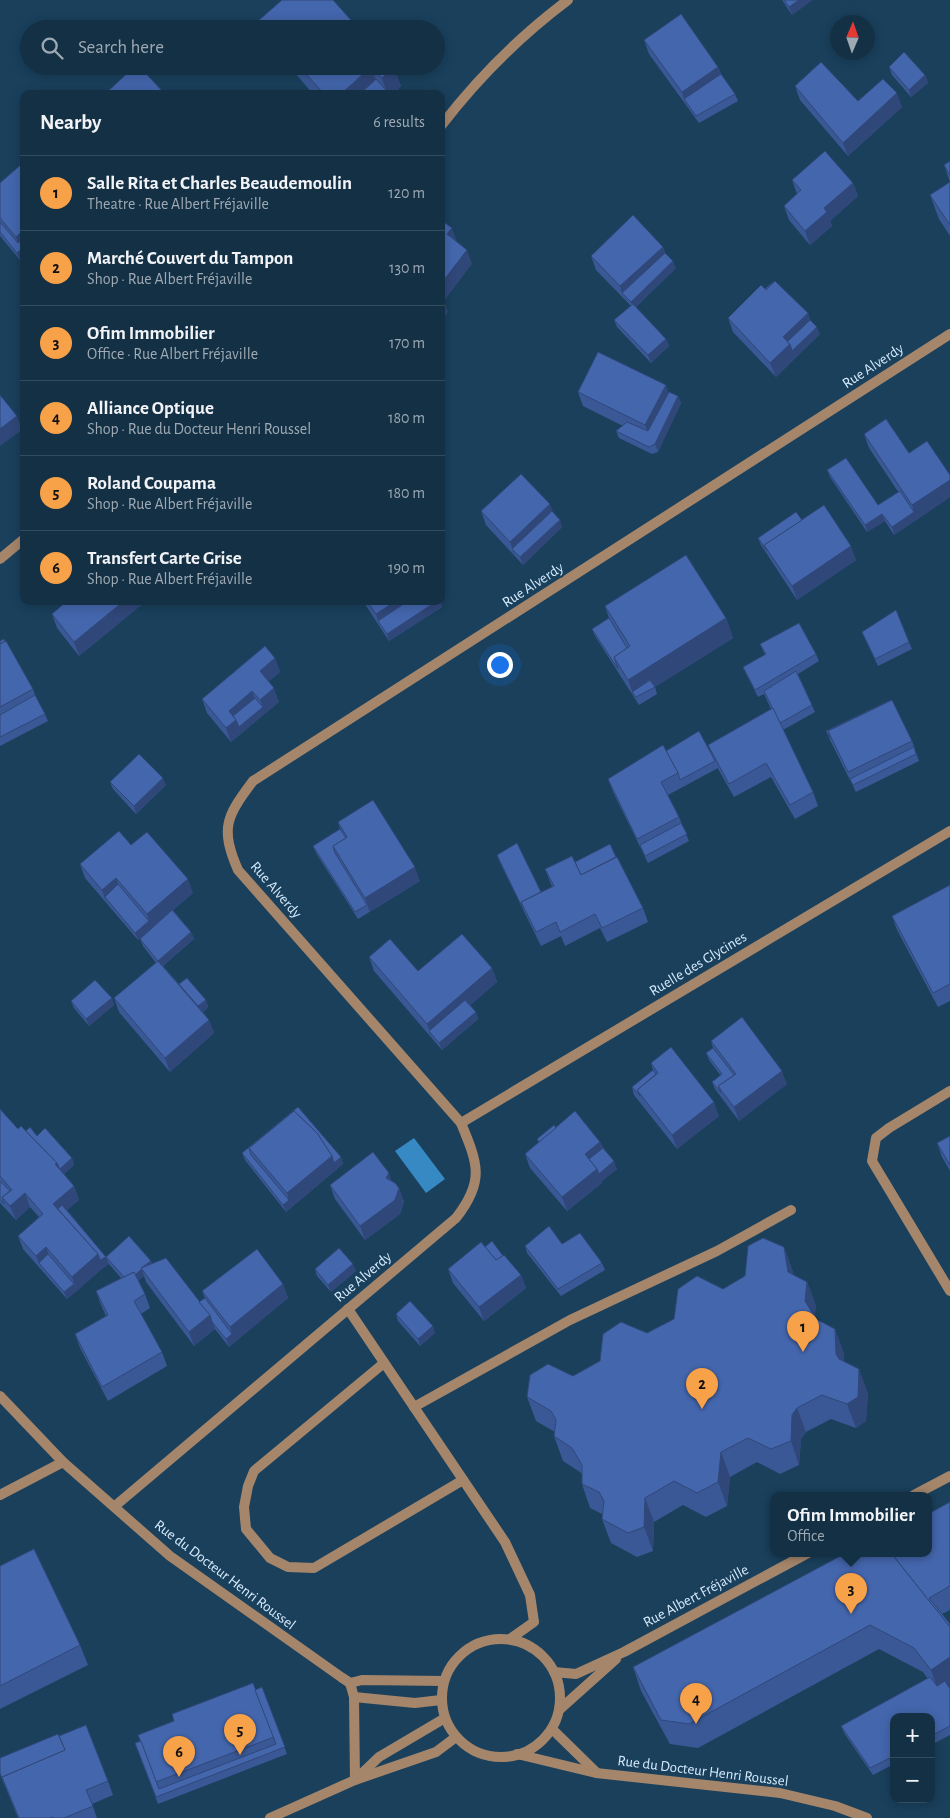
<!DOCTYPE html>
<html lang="en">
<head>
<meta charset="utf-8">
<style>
	body { margin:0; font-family:"Alegreya Sans",sans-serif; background:#1d384c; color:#f1f3f6 }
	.controls { position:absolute; right:15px; bottom:15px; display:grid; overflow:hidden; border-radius:10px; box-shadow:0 2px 12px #0003 }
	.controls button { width:45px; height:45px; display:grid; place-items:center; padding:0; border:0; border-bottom:1px solid #334b5e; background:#143045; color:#f1f3f6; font:25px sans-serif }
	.compass { position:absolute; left:830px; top:15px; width:45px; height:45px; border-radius:50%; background:#143045; box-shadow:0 2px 12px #0003; rotate:2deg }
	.you { position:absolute; left:499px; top:664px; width:18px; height:18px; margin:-12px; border:4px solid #fff; border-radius:50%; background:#1a73e8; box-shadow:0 0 0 8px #1a73e833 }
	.badge { display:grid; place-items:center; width:32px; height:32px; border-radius:50%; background:#f7a149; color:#111; font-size:16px; font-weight:700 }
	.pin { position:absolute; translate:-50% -41px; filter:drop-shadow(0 1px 2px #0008) }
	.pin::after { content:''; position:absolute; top:26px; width:18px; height:15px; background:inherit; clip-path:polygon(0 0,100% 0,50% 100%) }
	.popup { position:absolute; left:770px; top:1492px; width:162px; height:65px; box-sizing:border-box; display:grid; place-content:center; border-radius:10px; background:#143045; filter:drop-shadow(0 1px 4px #0005); font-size:16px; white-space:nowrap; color:#9da9b3 }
	.popup b { font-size:19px; color:#f1f3f6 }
	.popup::after { content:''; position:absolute; left:50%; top:100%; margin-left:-10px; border:10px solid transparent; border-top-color:#143045 }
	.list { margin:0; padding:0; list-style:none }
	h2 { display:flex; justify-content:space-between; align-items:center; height:65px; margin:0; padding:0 20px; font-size:21px }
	h2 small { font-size:16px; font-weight:400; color:#9da9b3 }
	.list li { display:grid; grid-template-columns:32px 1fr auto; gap:15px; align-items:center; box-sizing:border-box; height:75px; padding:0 20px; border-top:1px solid #334b5e }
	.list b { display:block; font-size:19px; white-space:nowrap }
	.list p { margin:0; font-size:16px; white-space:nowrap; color:#9da9b3 }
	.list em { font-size:16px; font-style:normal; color:#9da9b3 }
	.icon { flex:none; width:28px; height:28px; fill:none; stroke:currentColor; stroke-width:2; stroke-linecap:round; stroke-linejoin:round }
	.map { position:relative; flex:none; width:950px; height:1818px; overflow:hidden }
	.search { position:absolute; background:#143045; box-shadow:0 2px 12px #0003; left:20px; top:20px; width:425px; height:55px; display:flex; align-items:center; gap:12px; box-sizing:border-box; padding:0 18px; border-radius:28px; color:#9da9b3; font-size:19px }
	.panel { position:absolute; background:#143045; box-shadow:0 2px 12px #0003; left:20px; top:90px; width:425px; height:515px; border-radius:10px }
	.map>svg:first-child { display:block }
	.water { fill:#3789c4 }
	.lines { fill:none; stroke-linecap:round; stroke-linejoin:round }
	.service { stroke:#a5866b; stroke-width:10 }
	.minor { stroke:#a5866b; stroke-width:10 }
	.tertiary { stroke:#a5866b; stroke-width:10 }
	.wall { fill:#3a5895 }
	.shaded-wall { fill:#304779 }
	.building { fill:#4466ad; stroke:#304779 }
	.labels { text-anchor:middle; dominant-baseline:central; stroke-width:4.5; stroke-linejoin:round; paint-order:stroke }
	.street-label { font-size:15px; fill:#d6ebfd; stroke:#1a405c }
</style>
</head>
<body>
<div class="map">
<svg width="950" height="1818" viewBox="0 0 950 1818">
	<rect width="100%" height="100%" fill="#1a405c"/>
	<!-- water -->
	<polygon class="water" points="414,1138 445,1179 426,1193 395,1151"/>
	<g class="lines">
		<!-- service -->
		<g class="service">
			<polyline points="950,1091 889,1128 876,1138 872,1161 950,1291"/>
			<polyline points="348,1309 505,1542 530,1595 534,1622 510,1639"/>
			<polyline points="384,1363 254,1471 248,1486 244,1507 246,1529 270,1558 288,1567 314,1568 463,1480"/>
			<polyline points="414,1407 570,1320 717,1251 791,1210"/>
		</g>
		<!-- minor -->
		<g class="minor">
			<path d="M441,126C477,79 520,36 568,0"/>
			<polyline points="0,559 24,539"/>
			<polyline points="461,1123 950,831"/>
			<polyline points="0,1396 63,1462 170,1556 341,1677 350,1683 362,1680 444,1681"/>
			<polyline points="0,1495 63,1462"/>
			<path d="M115,1506L456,1218C485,1181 478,1164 461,1123L238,870C220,828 226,817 253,781L950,334"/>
			<polyline points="350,1683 354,1697 355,1780"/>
			<polyline points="354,1697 415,1703 441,1700"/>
		</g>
		<!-- tertiary -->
		<g class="tertiary">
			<polyline points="914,1495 950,1476"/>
			<circle cx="501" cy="1698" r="59"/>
			<polyline points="554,1672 576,1674 624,1652 808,1553"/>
			<polyline points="559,1710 616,1659"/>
			<polyline points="552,1729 596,1772"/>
			<polyline points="517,1754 596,1773 780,1793 835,1806 867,1818"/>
			<polyline points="357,1778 379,1757 445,1718"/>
			<polyline points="270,1818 355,1780 436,1752 456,1737"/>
		</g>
	</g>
	<!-- wall -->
	<g class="wall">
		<polygon points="782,0 812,0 792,15"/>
		<polygon points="258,21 359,29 261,29"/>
		<polygon points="644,40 718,67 721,74 735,94 738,101 699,123 649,54"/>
		<polygon points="289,66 393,66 401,86 393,94 313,94"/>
		<polygon points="889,67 925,75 928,83 911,97 892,75"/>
		<polygon points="795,86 858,101 902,107 848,156 800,100"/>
		<polygon points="950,161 950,236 939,219 930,195 950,182 944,165"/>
		<polygon points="24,162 20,260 0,236 0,183"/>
		<polygon points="792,180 853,183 858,196 830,221 832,226 810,245 789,220 784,206 797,194"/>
		<polygon points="663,247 665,253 676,268 636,307 666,339 669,346 651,363 617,327 614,320 631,306 596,270 591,256"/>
		<polygon points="765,289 808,313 810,320 820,334 776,377 733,332 728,318"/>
		<polygon points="578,392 669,392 678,396 681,403 658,452 652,454 619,438 616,431 623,426 583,406"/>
		<polygon points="864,434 909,453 950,475 950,497 894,535 885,521 867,532 830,477 827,470 878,505 899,493 869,448"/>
		<polygon points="481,511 552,511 562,527 523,565 486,525"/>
		<polygon points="802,520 856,560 797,600 761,545 758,538"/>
		<polygon points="61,601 146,601 79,656 57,628 52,614 64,605"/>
		<polygon points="363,601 440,601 442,607 389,641"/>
		<polygon points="605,606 726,618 733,638 655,687 657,694 639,705 595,636 592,629 609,618"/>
		<polygon points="862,632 909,642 912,649 878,666 865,639"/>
		<polygon points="0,641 33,689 35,695 45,714 48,721 0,746"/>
		<polygon points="760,644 816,654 819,661 798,674 815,712 783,730 813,792 818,806 795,819 771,777 734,797 717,767 718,768 668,795 679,817 689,841 648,863 613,792 608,779 666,751 711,753 708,745 771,709 764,694 758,697 746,674 743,667 765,655"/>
		<polygon points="275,658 280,672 269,681 279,702 231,742 207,713 202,699"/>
		<polygon points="826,731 912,741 919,761 856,792 829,738"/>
		<polygon points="110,782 166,785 136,814 113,789"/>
		<polygon points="338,822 420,881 358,919 316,853 313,846 340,829"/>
		<polygon points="131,845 193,893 173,910 191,932 194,939 163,966 179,984 206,1000 208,1007 203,1012 209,1020 214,1033 170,1072 119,1012 114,998 156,963 143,946 140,939 156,925 138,940 85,878 80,864"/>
		<polygon points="497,855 541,892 552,887 545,869 575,862 643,908 648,922 607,942 600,928 565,946 561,936 541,946 500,863"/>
		<polygon points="950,885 950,1001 938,1007 897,930 892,916"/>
		<polygon points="369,957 418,971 492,968 497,982 470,1005 476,1012 478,1019 442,1050 374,971"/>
		<polygon points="112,998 114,1005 89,1026 74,1008 71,1001"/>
		<polygon points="711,1041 787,1084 739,1121 715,1089 712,1082 721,1076 709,1060 706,1053 713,1048"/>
		<polygon points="651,1063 719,1116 677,1149 634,1095 632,1087 653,1070"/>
		<polygon points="298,1107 341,1157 343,1164 286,1212 245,1160 242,1153"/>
		<polygon points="0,1109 18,1129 26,1131 37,1136 72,1158 74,1165 64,1174 74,1186 79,1200 67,1210 106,1257 151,1261 152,1264 199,1302 205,1298 202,1291 283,1284 288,1298 229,1347 215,1329 194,1346 146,1282 144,1276 138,1281 145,1294 150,1308 141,1314 162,1352 167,1366 108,1401 80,1348 75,1334 106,1316 101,1305 96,1291 121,1278 109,1264 103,1268 67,1299 23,1249 18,1236 39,1217 30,1207 16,1220 0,1203"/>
		<polygon points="556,1128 600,1142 603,1148 617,1169 602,1181 602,1183 567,1211 530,1168 525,1154 539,1142 537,1139"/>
		<polygon points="950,1136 950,1171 942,1157 937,1143"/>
		<polygon points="391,1181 399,1188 404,1202 400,1214 365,1240 335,1199 330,1185"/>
		<polygon points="562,1244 602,1263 605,1270 561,1296 527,1253 525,1246"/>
		<polygon points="485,1247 503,1256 521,1275 526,1288 484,1321 453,1283 448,1269"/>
		<polygon points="784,1247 793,1272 793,1275 807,1282 816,1306 814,1317 844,1353 844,1361 868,1393 866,1421 856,1428 831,1419 806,1432 801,1439 799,1465 780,1474 757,1462 730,1477 727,1506 706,1517 683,1505 654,1522 653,1551 637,1557 611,1543 602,1519 602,1514 590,1508 582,1484 582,1474 580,1472 563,1461 554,1436 555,1432 536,1421 527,1397 573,1376 600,1361 647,1333 674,1319 745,1276"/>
		<polygon points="315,1269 356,1271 331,1292 317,1276"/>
		<polygon points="396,1314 435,1333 420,1346 398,1321"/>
		<polygon points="950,1502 950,1610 942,1614 950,1624 950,1687 949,1688 950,1689 950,1735 931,1745 931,1717 894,1717 894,1764 873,1775 844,1733 841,1726 928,1679 923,1672 879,1649 698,1748 670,1744 641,1691 633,1667 928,1553"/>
		<polygon points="0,1566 80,1645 88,1665 0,1709"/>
		<polygon points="262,1687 287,1754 158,1804 135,1743 141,1741"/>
		<polygon points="63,1745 108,1781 113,1795 92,1804 97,1818 18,1818 0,1774"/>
	</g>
	<!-- shaded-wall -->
	<g class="shaded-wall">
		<polygon points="799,0 812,0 792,15 789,7"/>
		<polygon points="371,67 378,86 370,94 341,94"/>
		<polygon points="393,67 401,86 393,94 382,94 386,90 382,78"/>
		<polygon points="718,67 723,81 684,99 682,92"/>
		<polygon points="925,75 928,83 911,97 909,90"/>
		<polygon points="897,93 902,107 848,156 843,143"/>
		<polygon points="853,183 858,196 830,221 832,226 810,245 805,231 824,208"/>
		<polygon points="452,228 457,242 447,234"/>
		<polygon points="24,230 24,257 20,260 17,253 21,250 16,237"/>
		<polygon points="663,247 668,260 622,293 620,286"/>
		<polygon points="467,250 472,264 444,301 448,312 441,321 441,284"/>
		<polygon points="673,261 676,268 634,309 631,302"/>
		<polygon points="808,313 813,327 817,327 820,334 776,377 770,363 783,337"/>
		<polygon points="666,339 669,346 651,363 648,355"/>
		<polygon points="666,385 671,399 650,439 645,425"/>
		<polygon points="678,396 681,403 658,452 655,444"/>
		<polygon points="17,416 22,430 0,446 0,429"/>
		<polygon points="950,480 950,497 894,535 892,527 914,512 912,505"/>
		<polygon points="550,504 555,518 512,549 515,556 510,542"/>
		<polygon points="882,514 885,521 867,532 865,525"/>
		<polygon points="560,520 562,527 523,565 520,557"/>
		<polygon points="851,546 856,560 797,600 792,586"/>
		<polygon points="124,601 146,601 79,656 74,642"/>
		<polygon points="396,601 422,601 378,621 376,614"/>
		<polygon points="437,601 440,601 442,607 389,641 387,634"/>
		<polygon points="726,618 733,638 655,687 632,692 635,699 628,680"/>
		<polygon points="275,658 280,672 265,685 260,671"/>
		<polygon points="274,688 279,702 231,742 226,728 229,711 252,691 257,705 263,707 260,700"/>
		<polygon points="163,778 166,785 136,814 134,806"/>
		<polygon points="415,867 420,881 370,912 365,898"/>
		<polygon points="116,878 121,892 105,897 107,904 102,890"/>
		<polygon points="188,879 193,893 138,940 135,933 149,921 147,914"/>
		<polygon points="191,932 194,939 160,968 158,961"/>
		<polygon points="492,968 497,982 434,1037 429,1031 432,1038 427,1024"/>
		<polygon points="112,998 114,1005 89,1026 86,1019"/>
		<polygon points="206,1000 208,1007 199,1015 196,1008"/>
		<polygon points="476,1012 478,1019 442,1050 439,1043"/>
		<polygon points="209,1020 214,1033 170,1072 165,1058"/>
		<polygon points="782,1071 787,1084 739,1121 734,1107"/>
		<polygon points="714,1102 719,1116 677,1149 672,1135"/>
		<polygon points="600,1142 605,1155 592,1167 585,1154"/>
		<polygon points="332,1156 341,1157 343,1164 286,1212 283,1205 289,1200 287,1193"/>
		<polygon points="72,1158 74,1165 60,1178 55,1164 57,1163"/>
		<polygon points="614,1161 617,1169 602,1181 602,1183 567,1211 562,1197 597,1169"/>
		<polygon points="389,1173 394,1187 386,1178"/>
		<polygon points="74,1186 79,1200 61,1216 53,1204"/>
		<polygon points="399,1188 404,1202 400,1214 365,1240 360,1226"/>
		<polygon points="25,1193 30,1207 16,1220 10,1206"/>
		<polygon points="46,1247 51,1261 39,1263 36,1256"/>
		<polygon points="784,1247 793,1272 796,1297 788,1272"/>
		<polygon points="98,1254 106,1257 109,1264 103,1268 77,1291 72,1277"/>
		<polygon points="151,1261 153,1268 142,1269"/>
		<polygon points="353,1264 356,1271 331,1292 328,1285"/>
		<polygon points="142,1269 144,1276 130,1288 128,1281"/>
		<polygon points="521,1275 526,1288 484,1321 479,1307"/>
		<polygon points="807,1282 816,1306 814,1325 805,1301"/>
		<polygon points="74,1284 77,1291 67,1299 64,1292"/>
		<polygon points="283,1284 288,1298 229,1347 226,1339 232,1334 230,1327"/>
		<polygon points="210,1315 215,1329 194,1346 189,1332"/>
		<polygon points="433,1326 435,1333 420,1346 418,1339"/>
		<polygon points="835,1329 844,1353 845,1378 836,1354"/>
		<polygon points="859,1369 868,1393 866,1421 856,1428 847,1404"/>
		<polygon points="797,1408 806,1432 801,1439 799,1465 791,1441 792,1415"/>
		<polygon points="721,1452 730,1477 727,1506 718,1482"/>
		<polygon points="645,1498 654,1522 653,1551 644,1527"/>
		<polygon points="950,1657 950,1687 939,1694 931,1670"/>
	</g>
	<!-- building -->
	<g class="building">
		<polygon points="282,0 333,0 359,29 265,29 258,21"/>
		<polygon points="784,0 799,0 789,7"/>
		<polygon points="681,14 718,67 682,92 644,40"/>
		<polygon points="904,52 925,75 909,90 889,67"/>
		<polygon points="821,62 858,101 883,79 897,93 843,143 795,86"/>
		<polygon points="135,66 139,66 165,94 105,94"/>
		<polygon points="299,66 393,66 393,67 382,78 371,67 341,94 324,94"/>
		<polygon points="721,74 735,94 696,116 684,99"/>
		<polygon points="376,79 386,90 382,94 360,94"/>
		<polygon points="825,151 853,183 824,208 827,212 805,231 784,206 801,190 792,180"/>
		<polygon points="950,161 950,175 944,165"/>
		<polygon points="24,162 24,230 16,237 0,218 0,183"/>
		<polygon points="950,182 950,225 930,195"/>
		<polygon points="633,215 663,247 620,286 591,256"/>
		<polygon points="441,220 452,228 447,234 467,250 441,284"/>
		<polygon points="0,222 18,243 24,238 24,247 17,253 0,232"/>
		<polygon points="665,253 673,261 631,302 622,293"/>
		<polygon points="775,281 808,313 783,337 790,344 770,363 728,318 761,285 766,290"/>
		<polygon points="773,282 773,283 766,290 765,289"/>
		<polygon points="633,304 666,339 648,355 614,320"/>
		<polygon points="810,320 817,327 792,351 790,344 787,342"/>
		<polygon points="598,352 666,385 645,425 578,392"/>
		<polygon points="669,392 678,396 655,444 649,447 616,431 627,422 648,431"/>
		<polygon points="0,395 17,416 0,429"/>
		<polygon points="886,419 909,453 927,441 950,475 950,480 912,505 864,434"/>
		<polygon points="846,458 878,505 900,491 914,512 892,527 882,514 865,525 827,470"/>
		<polygon points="521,474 550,504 510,542 481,511"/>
		<polygon points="824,505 851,546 792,586 764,545"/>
		<polygon points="552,511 560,520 520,557 512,549"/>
		<polygon points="796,512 802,520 764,545 767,551 758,538"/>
		<polygon points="686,555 726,618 628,680 614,657 630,646 605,606"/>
		<polygon points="67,601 124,601 74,642 52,614"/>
		<polygon points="367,601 396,601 376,614"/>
		<polygon points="408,601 437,601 387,634 378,621"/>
		<polygon points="896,610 909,642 875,659 862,632"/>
		<polygon points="609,618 627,648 614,657 618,669 592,629"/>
		<polygon points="799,623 816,654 755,690 743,667 766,654 760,644"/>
		<polygon points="4,639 5,641 0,644 0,641"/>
		<polygon points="6,641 33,689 0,707 0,644"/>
		<polygon points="265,646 275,658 260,671 274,688 260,700 252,691 229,711 236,720 226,728 202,699"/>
		<polygon points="796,671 812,705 780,723 764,691"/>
		<polygon points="650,680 655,687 636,697 632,692"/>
		<polygon points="35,695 45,714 0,737 0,715"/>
		<polygon points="255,698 263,707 239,727 236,720 233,716"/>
		<polygon points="891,700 828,731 830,738 826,731"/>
		<polygon points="892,700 912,741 848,772 828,731"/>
		<polygon points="773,708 813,792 790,805 766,763 729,784 708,745"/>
		<polygon points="699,731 715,761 680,780 678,773 666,751"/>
		<polygon points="663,745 678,773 661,782 679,817 637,839 608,779"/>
		<polygon points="914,747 916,754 853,785 850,779"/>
		<polygon points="139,754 163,778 134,806 110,782"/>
		<polygon points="373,800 415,867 365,898 333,846 347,837 338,822"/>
		<polygon points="681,823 687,834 645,856 640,845"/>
		<polygon points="340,829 346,838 333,846 335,853 367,905 355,912 313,846"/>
		<polygon points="119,831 131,845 147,832 188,879 147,914 116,878 102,890 80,864"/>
		<polygon points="517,843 541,892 521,902 523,909 497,855"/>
		<polygon points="610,844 616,857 581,875 575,862"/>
		<polygon points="572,856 581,875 617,857 643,908 602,928 595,914 560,932 556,922 536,932 521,902 554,886 545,869"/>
		<polygon points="118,884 149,921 135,933 105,897"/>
		<polygon points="950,885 950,984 933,993 892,916"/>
		<polygon points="172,910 191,932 158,961 140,939"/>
		<polygon points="462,934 492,968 427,1024 369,957 390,939 418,971"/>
		<polygon points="158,961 209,1020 165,1058 114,998"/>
		<polygon points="187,978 206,1000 198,1006 179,984"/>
		<polygon points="95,980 112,998 86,1019 71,1001"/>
		<polygon points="465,1000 476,1012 439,1043 429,1031"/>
		<polygon points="742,1017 782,1071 734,1107 718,1086 736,1074 711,1041"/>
		<polygon points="671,1047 714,1102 672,1135 637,1090 658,1073 651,1063"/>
		<polygon points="713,1048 734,1075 718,1086 721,1093 712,1082 722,1074 706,1053"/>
		<polygon points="653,1070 656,1074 637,1090 640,1096 632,1087"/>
		<polygon points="298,1107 341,1157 334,1163 332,1156 317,1133 294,1111 249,1148 251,1155 289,1200 283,1205 242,1153"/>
		<polygon points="0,1109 18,1129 21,1126 57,1163 55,1164 74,1186 53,1204 98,1254 72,1277 46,1247 36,1256 18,1236 43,1214 25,1193 10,1206 2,1197 12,1190 0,1176"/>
		<polygon points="294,1111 317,1133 332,1156 287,1193 249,1148"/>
		<polygon points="575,1111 600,1142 585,1154 597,1169 562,1197 525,1154"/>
		<polygon points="554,1125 556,1128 539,1142 537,1139"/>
		<polygon points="30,1127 37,1136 45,1128 72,1158 60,1169 57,1163 26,1131"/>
		<polygon points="950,1136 950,1165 937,1143"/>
		<polygon points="603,1148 614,1161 599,1174 597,1169 589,1159"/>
		<polygon points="373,1152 389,1173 386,1178 395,1183 399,1188 395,1200 360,1226 330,1185"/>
		<polygon points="1,1182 10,1191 2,1197 4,1204 0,1199 0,1183"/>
		<polygon points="62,1205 106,1257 129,1236 151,1261 141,1268 142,1269 135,1275 134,1272 124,1277 106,1257 100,1260 98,1254 58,1209"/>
		<polygon points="549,1226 562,1244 580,1233 602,1263 558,1289 525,1246"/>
		<polygon points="763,1238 784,1247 788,1272 807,1282 805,1301 816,1319 835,1329 836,1354 839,1359 859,1369 858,1397 847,1404 822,1395 797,1408 792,1415 791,1441 771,1449 748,1438 721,1452 718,1482 697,1493 674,1481 645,1498 644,1527 628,1533 602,1519 604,1501 599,1492 582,1484 582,1465 572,1448 554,1436 556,1420 551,1411 527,1397 530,1375 548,1364 573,1376 600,1361 603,1334 621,1322 647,1333 674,1319 678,1289 697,1276 723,1289 745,1276 748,1246"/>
		<polygon points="492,1241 503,1256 496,1260 485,1247"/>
		<polygon points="481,1242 496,1260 504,1255 521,1275 479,1307 448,1269"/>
		<polygon points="339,1248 353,1264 328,1285 315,1269"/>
		<polygon points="257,1249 283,1284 230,1327 202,1291"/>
		<polygon points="48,1254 74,1284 64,1292 39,1263"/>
		<polygon points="166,1258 210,1315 189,1332 141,1268"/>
		<polygon points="134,1272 145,1294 134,1301 162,1352 102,1387 75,1334 108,1315 96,1291"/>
		<polygon points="205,1298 232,1334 226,1339 212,1322 210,1315 199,1302"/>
		<polygon points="410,1301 433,1326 418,1339 396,1314"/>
		<polygon points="950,1502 950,1586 929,1598 950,1624 950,1627 891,1553 928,1553 928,1514"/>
		<polygon points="34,1549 80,1645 0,1686 0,1566"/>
		<polygon points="846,1553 891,1553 950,1627 950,1657 931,1670 914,1648 870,1625 689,1724 661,1720 633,1667"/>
		<polygon points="930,1677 937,1686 945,1681 950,1689 950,1726 931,1736 931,1717 894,1717 894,1756 870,1768 841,1726"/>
		<polygon points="253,1683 274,1737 156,1782 138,1735 174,1721 172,1714"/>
		<polygon points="262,1687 285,1747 156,1797 135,1743 141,1741 159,1789 276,1744 255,1690"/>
		<polygon points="86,1725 108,1781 86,1790 93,1806 64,1818 54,1818 53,1817 50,1818 19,1818 2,1777 65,1750 59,1736"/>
		<polygon points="58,1734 65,1750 2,1777 4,1784 0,1773 0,1758"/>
	</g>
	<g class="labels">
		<!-- street labels -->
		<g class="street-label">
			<text transform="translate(873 366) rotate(-33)">Rue Alverdy</text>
			<text transform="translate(533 585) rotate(-33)">Rue Alverdy</text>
			<text transform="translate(276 890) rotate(49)">Rue Alverdy</text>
			<text transform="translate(698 964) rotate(-31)">Ruelle des Glycines</text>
			<text transform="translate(363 1277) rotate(-40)">Rue Alverdy</text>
			<text transform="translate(225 1575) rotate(37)">Rue du Docteur Henri Roussel</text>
			<text transform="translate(696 1596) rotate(-28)">Rue Albert Fréjaville</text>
			<text transform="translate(703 1771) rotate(7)">Rue du Docteur Henri Roussel</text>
		</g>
	</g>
</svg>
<div class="controls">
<button>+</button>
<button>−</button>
</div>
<svg class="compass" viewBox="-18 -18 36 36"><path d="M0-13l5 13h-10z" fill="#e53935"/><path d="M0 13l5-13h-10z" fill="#9da9b3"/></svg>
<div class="you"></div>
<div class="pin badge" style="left:803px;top:1352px">1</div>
<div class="pin badge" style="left:702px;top:1409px">2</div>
<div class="pin badge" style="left:851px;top:1614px">3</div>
<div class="popup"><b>Ofim Immobilier</b>Office</div>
<div class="pin badge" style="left:696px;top:1724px">4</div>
<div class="pin badge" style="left:240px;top:1755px">5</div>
<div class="pin badge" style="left:179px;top:1777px">6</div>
<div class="search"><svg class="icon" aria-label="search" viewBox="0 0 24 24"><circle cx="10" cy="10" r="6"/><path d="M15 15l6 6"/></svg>Search here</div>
<section class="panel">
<h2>Nearby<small>6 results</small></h2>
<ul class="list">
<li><span class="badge">1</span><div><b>Salle Rita et Charles Beaudemoulin</b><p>Theatre · Rue Albert Fréjaville</p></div><em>120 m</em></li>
<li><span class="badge">2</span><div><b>Marché Couvert du Tampon</b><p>Shop · Rue Albert Fréjaville</p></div><em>130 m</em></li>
<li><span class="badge">3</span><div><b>Ofim Immobilier</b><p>Office · Rue Albert Fréjaville</p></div><em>170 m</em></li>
<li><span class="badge">4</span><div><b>Alliance Optique</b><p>Shop · Rue du Docteur Henri Roussel</p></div><em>180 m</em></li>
<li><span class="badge">5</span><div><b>Roland Coupama</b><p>Shop · Rue Albert Fréjaville</p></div><em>180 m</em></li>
<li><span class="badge">6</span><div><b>Transfert Carte Grise</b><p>Shop · Rue Albert Fréjaville</p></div><em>190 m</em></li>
</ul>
</section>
</div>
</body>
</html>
